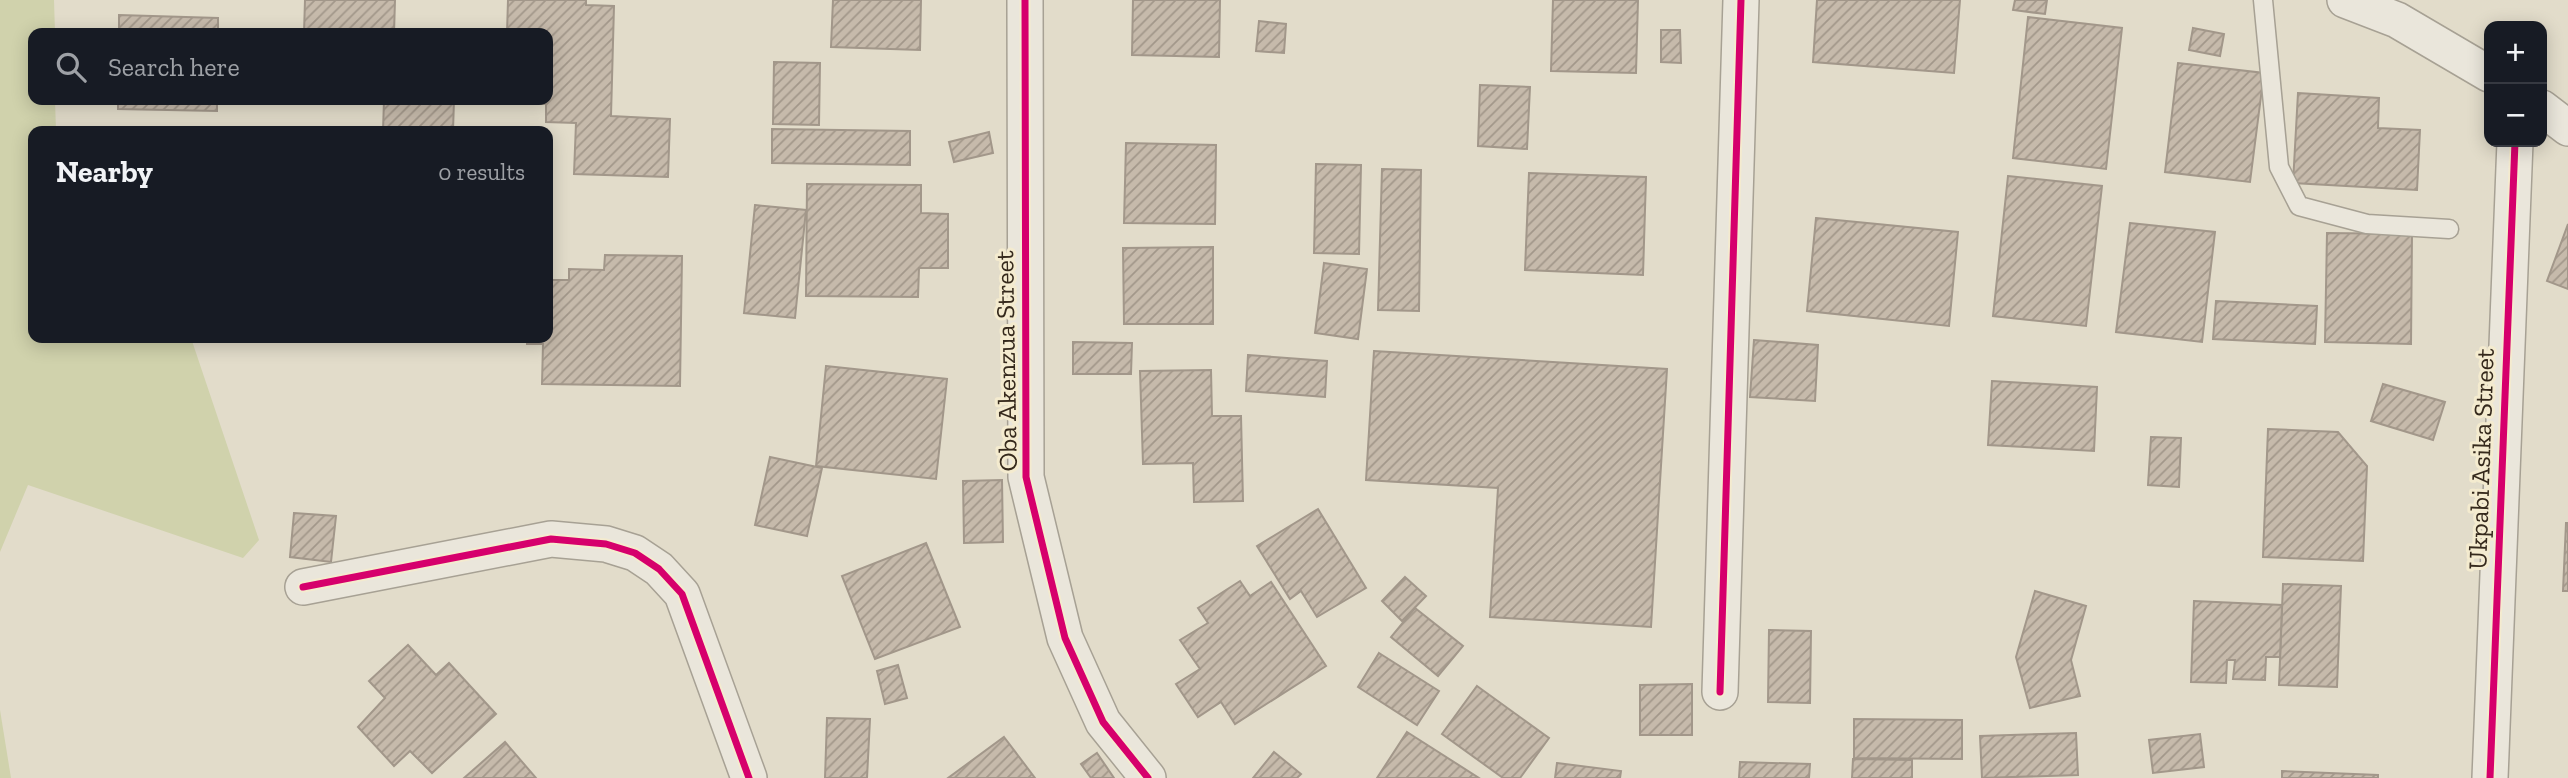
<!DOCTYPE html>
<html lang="en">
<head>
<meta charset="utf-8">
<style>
	body { margin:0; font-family:"Zilla Slab",serif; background:#20242c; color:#f1f3f6 }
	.controls { position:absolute; right:21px; top:21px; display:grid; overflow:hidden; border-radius:14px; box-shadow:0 4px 18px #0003 }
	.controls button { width:63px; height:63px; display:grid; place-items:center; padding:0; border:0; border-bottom:2px solid #363941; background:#171b24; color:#f1f3f6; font:35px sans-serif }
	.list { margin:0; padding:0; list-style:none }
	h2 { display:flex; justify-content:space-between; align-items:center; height:91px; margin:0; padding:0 28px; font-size:30px }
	h2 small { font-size:23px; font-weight:400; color:#9ea1a6 }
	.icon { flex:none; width:38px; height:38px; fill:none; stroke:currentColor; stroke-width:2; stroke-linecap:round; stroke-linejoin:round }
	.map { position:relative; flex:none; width:2568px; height:778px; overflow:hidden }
	.search { position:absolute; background:#171b24; box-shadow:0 4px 18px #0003; left:28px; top:28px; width:525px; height:77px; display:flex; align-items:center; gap:18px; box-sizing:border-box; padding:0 24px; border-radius:14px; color:#9ea1a6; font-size:26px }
	.panel { position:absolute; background:#171b24; box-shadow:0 4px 18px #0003; left:28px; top:126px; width:525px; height:217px; border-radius:14px }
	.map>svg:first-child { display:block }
	.grass { fill:#d0d2ac }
	.building { fill:url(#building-hatch); stroke:#a2978a; stroke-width:2 }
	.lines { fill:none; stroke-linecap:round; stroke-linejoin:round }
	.lane-casing { stroke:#a7a194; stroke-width:21 }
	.street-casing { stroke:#a7a194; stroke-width:38 }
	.lane { stroke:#eae6db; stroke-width:18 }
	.street { stroke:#eae6db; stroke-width:35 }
	.cycleway-casing { stroke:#f4ebcf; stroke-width:11 }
	.cycleway { stroke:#d6006c; stroke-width:7 }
	.labels { text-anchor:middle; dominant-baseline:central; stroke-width:6; stroke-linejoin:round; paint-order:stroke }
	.street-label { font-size:26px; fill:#35291c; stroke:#f4ebcf }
</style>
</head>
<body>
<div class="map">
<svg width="2568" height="778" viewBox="0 0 2568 778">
	<defs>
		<pattern id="building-hatch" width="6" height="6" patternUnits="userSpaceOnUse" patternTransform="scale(1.75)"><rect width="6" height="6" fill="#c6baab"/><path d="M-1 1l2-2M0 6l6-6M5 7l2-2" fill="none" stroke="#a2978a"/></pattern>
	</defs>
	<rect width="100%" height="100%" fill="#e2dcca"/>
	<!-- grass -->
	<g class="grass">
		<polygon points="0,0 54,0 55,33 33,33 33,100 55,100 56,131 33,131 33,338 191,338 259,540 243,558 28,485 0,552"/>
		<polygon points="0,710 11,778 0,778"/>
	</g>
	<!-- building -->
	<g class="building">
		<polygon points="305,0 395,0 394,33 304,33"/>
		<polygon points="508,0 586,0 586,5 614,6 611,116 670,119 668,177 574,174 576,123 546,122 546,104 504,102 504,100 548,100 548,33 507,33"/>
		<polygon points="833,0 921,0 920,50 831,47"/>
		<polygon points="1133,0 1220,0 1219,57 1132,55"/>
		<polygon points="1553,0 1638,0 1636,73 1551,71"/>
		<polygon points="1817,0 1960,0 1954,73 1813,62"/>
		<polygon points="2015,0 2047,0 2045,14 2013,10"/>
		<polygon points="119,15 218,18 218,33 119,33"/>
		<polygon points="2028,17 2122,28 2106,169 2013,158"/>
		<polygon points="1259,21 1286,24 1284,53 1256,51"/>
		<polygon points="2193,28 2224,34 2220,56 2189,50"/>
		<polygon points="1661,30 1680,30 1681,63 1661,62"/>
		<polygon points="774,62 820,63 819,125 773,124"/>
		<polygon points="2178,63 2264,73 2250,182 2165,172"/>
		<polygon points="1480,85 1530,87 1527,149 1478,146"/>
		<polygon points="2298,93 2379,98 2378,128 2420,130 2417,190 2293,183"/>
		<polygon points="118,100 217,100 217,111 118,109"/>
		<polygon points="384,100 454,100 453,131 383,131"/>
		<polygon points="772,129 910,131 910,165 772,163"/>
		<polygon points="989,132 993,153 954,162 949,142"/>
		<polygon points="1126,143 1216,145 1215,224 1124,223"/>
		<polygon points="1316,164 1361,165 1359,254 1314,253"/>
		<polygon points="1382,169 1421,170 1419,311 1378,310"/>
		<polygon points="1529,173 1646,177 1643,275 1525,270"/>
		<polygon points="2008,176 2102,186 2086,326 1993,316"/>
		<polygon points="807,184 921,185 921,213 948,214 948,268 919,268 918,297 806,296"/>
		<polygon points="755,205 806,210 795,318 744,313"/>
		<polygon points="1816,218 1958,232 1949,326 1807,311"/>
		<polygon points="2130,223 2215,232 2202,342 2116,332"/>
		<polygon points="2568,224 2568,289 2547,281"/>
		<polygon points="2327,233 2412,234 2411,344 2325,342"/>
		<polygon points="1213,247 1213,324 1124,324 1123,248"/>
		<polygon points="605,255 682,256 680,386 542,384 543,344 527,344 527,338 548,338 548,280 569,280 569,269 604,270"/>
		<polygon points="1324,263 1367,269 1358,339 1315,333"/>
		<polygon points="2216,301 2317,306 2315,344 2213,339"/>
		<polygon points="1754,340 1818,345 1815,401 1750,397"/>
		<polygon points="1073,342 1132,343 1131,374 1073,374"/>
		<polygon points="1374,351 1667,369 1651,627 1490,617 1498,488 1366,480"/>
		<polygon points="1248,355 1327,361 1325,397 1246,391"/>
		<polygon points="826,366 947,379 936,479 816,466"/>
		<polygon points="1211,370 1212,416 1241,416 1243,501 1194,502 1193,463 1143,464 1140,371"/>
		<polygon points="1992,381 2097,387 2094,451 1988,445"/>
		<polygon points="2383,384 2445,402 2433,440 2371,421"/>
		<polygon points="2268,429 2338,432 2367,466 2363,561 2263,557"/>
		<polygon points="2151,437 2181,438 2179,487 2148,485"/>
		<polygon points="770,457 822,468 807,536 755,525"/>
		<polygon points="1002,480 1003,542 964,543 963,481"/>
		<polygon points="1318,509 1366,588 1317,617 1301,591 1290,599 1257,546"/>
		<polygon points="294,513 336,516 331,562 290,557"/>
		<polygon points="2566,523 2568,523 2568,591 2563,591"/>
		<polygon points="926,543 960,627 875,659 842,576"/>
		<polygon points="1405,577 1426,596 1402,621 1382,601"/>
		<polygon points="1240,581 1250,596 1271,582 1326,666 1235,724 1221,702 1198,717 1176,684 1200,669 1180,640 1208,623 1198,608"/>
		<polygon points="2283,584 2341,586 2337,687 2279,685"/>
		<polygon points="2035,591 2086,606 2071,660 2080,696 2030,708 2016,657"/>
		<polygon points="2194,601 2282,605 2280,657 2266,657 2265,680 2233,679 2235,660 2227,660 2226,683 2191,682"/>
		<polygon points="1415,608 1463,646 1438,676 1391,637"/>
		<polygon points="1769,630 1811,631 1810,703 1768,702"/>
		<polygon points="408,645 436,675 449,663 496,714 432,773 410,751 394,766 358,727 385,698 369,681"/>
		<polygon points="1379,653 1439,691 1417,725 1358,687"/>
		<polygon points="898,665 907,698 885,704 877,671"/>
		<polygon points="1692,684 1692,735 1640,735 1640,685"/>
		<polygon points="1477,686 1549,738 1520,778 1503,778 1442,734"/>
		<polygon points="827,718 870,719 867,778 825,778"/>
		<polygon points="1854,719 1962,720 1962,759 1854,758"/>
		<polygon points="1407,732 1479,778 1377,778"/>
		<polygon points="2076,733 2078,775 1982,778 1980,736"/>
		<polygon points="2200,734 2204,767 2153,773 2149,740"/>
		<polygon points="1004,737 1035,778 948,778"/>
		<polygon points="505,742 536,778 464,778"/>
		<polygon points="1274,752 1301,774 1297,778 1253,778"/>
		<polygon points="1097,753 1114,778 1091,778 1081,764"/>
		<polygon points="1853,759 1912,760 1912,778 1852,778"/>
		<polygon points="1740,762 1810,764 1809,778 1739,778"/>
		<polygon points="1557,763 1621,771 1620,778 1555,778"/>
		<polygon points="2282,771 2378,775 2378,778 2282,778"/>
	</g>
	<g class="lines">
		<!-- lane casing -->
		<g class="lane-casing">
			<polyline id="lane" points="2263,0 2279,167 2299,206 2367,224 2449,229"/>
		</g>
		<!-- street casing -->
		<g class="street-casing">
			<g id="street">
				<polyline points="1025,0 1026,477 1065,638 1103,722 1148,778"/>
				<polyline points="2345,0 2397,20 2489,74"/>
				<polyline points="2542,108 2568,128"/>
				<polyline points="303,587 551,539 606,544 635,553 659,569 682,594 749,778"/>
				<polyline points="1720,692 1741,0"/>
				<polyline points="2490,778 2515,142"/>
			</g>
		</g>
		<!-- lane -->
		<use href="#lane" class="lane"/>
		<!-- street -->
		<use href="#street" class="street"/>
		<!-- cycleway casing -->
		<g class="cycleway-casing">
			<g id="cycleway">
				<polyline points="1025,0 1026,477 1065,638 1103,722 1148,778"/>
				<polyline points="303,587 551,539 606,544 635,553 659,569 682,594 749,778"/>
				<polyline points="1720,692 1741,0"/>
				<polyline points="2490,778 2515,142"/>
			</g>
		</g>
		<!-- cycleway -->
		<use href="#cycleway" class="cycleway"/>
	</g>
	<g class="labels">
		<!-- street labels -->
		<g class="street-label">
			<text transform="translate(1006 361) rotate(-91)">Oba Akenzua Street</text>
			<text transform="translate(2481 459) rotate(-88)">Ukpabi Asika Street</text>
		</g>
	</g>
</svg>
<div class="controls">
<button>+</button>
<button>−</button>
</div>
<div class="search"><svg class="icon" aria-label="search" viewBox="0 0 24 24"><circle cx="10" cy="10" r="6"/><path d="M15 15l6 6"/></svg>Search here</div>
<section class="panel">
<h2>Nearby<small>0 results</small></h2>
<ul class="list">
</ul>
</section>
</div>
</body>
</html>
